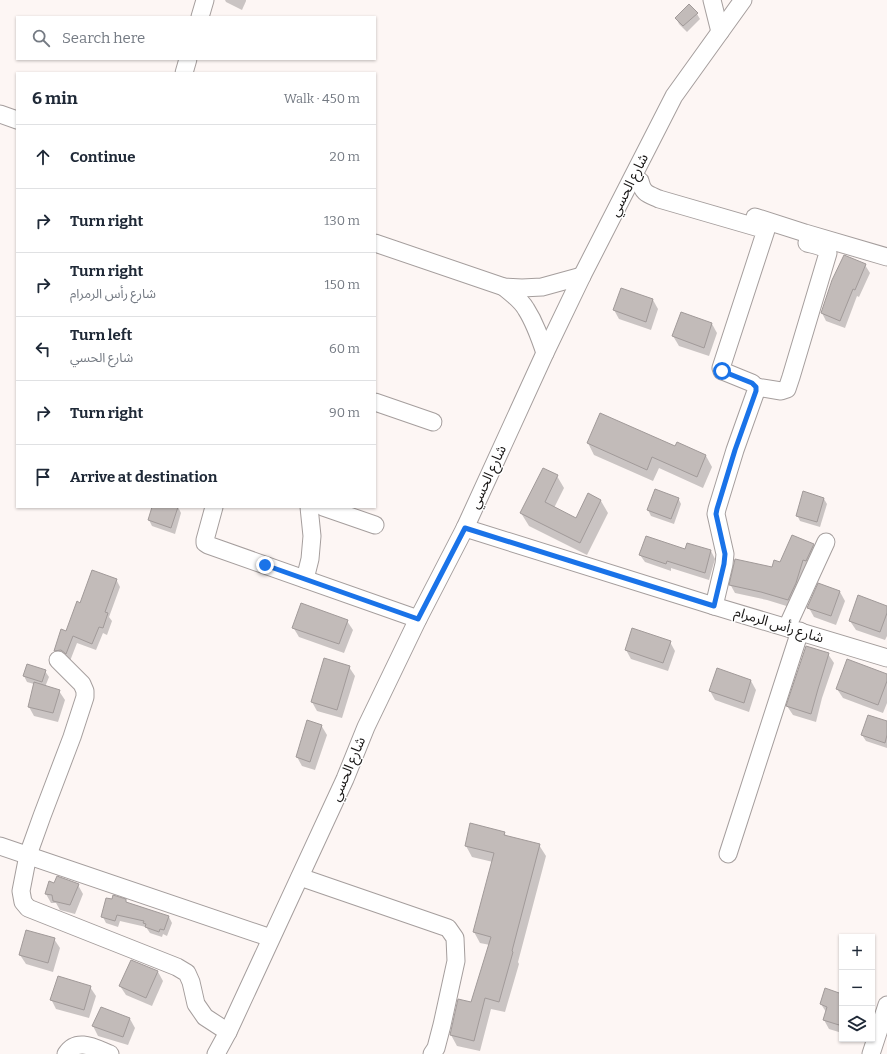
<!DOCTYPE html>
<html lang="en">
<head>
<meta charset="utf-8">
<style>
	body { margin:0; font-family:Bitter,"Noto Sans Arabic",serif; background:#f2f2f3; color:#1f2937 }
	.controls { position:absolute; right:12px; bottom:12px; display:grid; overflow:hidden; border-radius:0px; box-shadow:0 1px 3px #0004 }
	.controls button { width:36px; height:36px; display:grid; place-items:center; padding:0; border:0; border-bottom:1px solid #e0e1e3; background:#fff; color:#1f2937; font:20px sans-serif }
	.stop { position:absolute; width:12px; height:12px; margin:-9px; border:3px solid #1a73e8; border-radius:50%; background:#fff }
	.stop.end { background:#1a73e8; border-color:#fff; box-shadow:0 1px 4px #0008 }
	.list { margin:0; padding:0; list-style:none }
	h2 { display:flex; justify-content:space-between; align-items:center; height:52px; margin:0; padding:0 16px; font-size:17px }
	h2 small { font-size:13px; font-weight:400; color:#747a83 }
	.list li { display:grid; grid-template-columns:26px 1fr auto; gap:12px; align-items:center; box-sizing:border-box; height:64px; padding:0 16px; border-top:1px solid #e0e1e3 }
	.list b { display:block; font-size:15px; white-space:nowrap }
	.list p { margin:0; font-size:13px; white-space:nowrap; color:#747a83 }
	.list em { font-size:13px; font-style:normal; color:#747a83 }
	.icon { flex:none; width:22px; height:22px; fill:none; stroke:currentColor; stroke-width:2; stroke-linecap:round; stroke-linejoin:round }
	.map { position:relative; flex:none; width:887px; height:1054px; overflow:hidden }
	.search { position:absolute; background:#fff; box-shadow:0 1px 3px #0004; left:16px; top:16px; width:360px; height:44px; display:flex; align-items:center; gap:10px; box-sizing:border-box; padding:0 14px; border-radius:0px; color:#747a83; font-size:15px }
	.panel { position:absolute; background:#fff; box-shadow:0 1px 3px #0004; left:16px; top:72px; width:360px; height:436px; border-radius:0px }
	.map>svg:first-child { display:block }
	.shadow { fill:#0003 }
	.building { fill:#c2bbb9; stroke:#a19a99 }
	.lines { fill:none; stroke-linecap:round; stroke-linejoin:round }
	.minor-casing { stroke:#a59e9d; stroke-width:19 }
	.minor { stroke:#fff; stroke-width:17 }
	.route { stroke:#1a73e8; stroke-width:5 }
	.labels { text-anchor:middle; dominant-baseline:central; stroke-width:3; stroke-linejoin:round; paint-order:stroke }
	.street-label { font-size:14px; fill:#171514; stroke:#fff }
</style>
</head>
<body>
<div class="map">
<svg width="887" height="1054" viewBox="0 0 887 1054">
	<rect width="100%" height="100%" fill="#fdf6f4"/>
	<!-- shadow -->
	<g class="shadow">
		<polygon points="225,0 246,0 246,1 242,10 226,2"/>
		<polygon points="697,14 700,19 687,32 679,24 676,18"/>
		<polygon points="865,265 870,273 859,297 857,296 845,328 826,321 822,313"/>
		<polygon points="653,300 658,309 651,330 619,319 614,310"/>
		<polygon points="712,324 717,333 709,356 679,346 673,336"/>
		<polygon points="588,443 676,447 706,456 712,467 703,488 659,468 653,481 594,455"/>
		<polygon points="557,476 564,488 554,508 577,519 601,501 608,513 587,555 529,526 521,513"/>
		<polygon points="678,498 681,504 674,524 651,516 648,510"/>
		<polygon points="824,499 827,504 820,527 800,521 797,515"/>
		<polygon points="153,507 178,507 181,513 175,534 152,526 149,520"/>
		<polygon points="687,545 711,551 715,559 709,580 671,568 671,571 645,562 640,555 686,550"/>
		<polygon points="813,545 818,554 793,608 767,600 735,593 730,584 772,569 781,563"/>
		<polygon points="116,579 120,587 109,617 112,621 107,635 103,633 96,650 77,643 70,661 59,658 55,650 67,632 81,604"/>
		<polygon points="819,584 840,592 845,601 836,625 814,617 809,608"/>
		<polygon points="887,607 887,636 885,640 856,630 850,621"/>
		<polygon points="347,621 353,630 344,653 299,637 293,627"/>
		<polygon points="670,642 675,651 668,671 631,659 626,650"/>
		<polygon points="828,654 834,663 822,698 816,722 793,715 787,706"/>
		<polygon points="349,667 355,676 342,718 317,711 312,702"/>
		<polygon points="717,670 751,681 756,690 749,712 715,700 710,691"/>
		<polygon points="45,671 49,677 45,687 59,691 65,700 58,722 34,716 29,707 34,684 27,682 24,676"/>
		<polygon points="887,675 887,703 883,713 843,698 837,689"/>
		<polygon points="887,722 887,748 866,741 862,735"/>
		<polygon points="321,725 327,735 315,770 302,766 297,757"/>
		<polygon points="471,824 504,832 506,836 539,845 546,856 518,962 519,964 505,1012 491,1009 480,1051 457,1046 451,1035 471,1003 490,945 480,943 474,932 493,862 472,857 466,846"/>
		<polygon points="55,884 78,885 83,894 75,914 60,910 56,903 51,903 46,894"/>
		<polygon points="125,900 127,903 169,917 172,923 167,936 163,934 162,937 150,933 146,927 120,921 118,927 106,923 103,917"/>
		<polygon points="54,939 60,948 53,972 26,964 20,955"/>
		<polygon points="158,972 163,981 152,1006 126,995 120,986"/>
		<polygon points="90,987 96,996 89,1018 56,1009 51,999"/>
		<polygon points="842,995 842,1033 829,1029 824,1020 826,1012 821,1004"/>
		<polygon points="101,1008 130,1019 135,1028 128,1045 98,1036 93,1026"/>
	</g>
	<!-- building -->
	<g class="building">
		<polygon points="689,4 698,13 683,26 675,18"/>
		<polygon points="844,255 866,264 855,290 853,289 840,321 821,313 832,280"/>
		<polygon points="621,288 653,299 646,322 613,310"/>
		<polygon points="681,312 712,323 704,348 672,336"/>
		<polygon points="600,413 675,446 677,442 706,455 697,477 652,457 647,470 587,443"/>
		<polygon points="543,468 558,475 545,502 576,518 588,493 601,500 580,543 520,513"/>
		<polygon points="655,489 679,498 671,519 647,510"/>
		<polygon points="803,491 824,498 817,522 796,516"/>
		<polygon points="152,507 178,507 171,528 148,520"/>
		<polygon points="792,535 814,544 806,561 803,560 796,583 788,600 761,592 729,585 735,559 772,567 774,560 780,562"/>
		<polygon points="646,536 685,549 687,543 711,550 705,573 667,561 666,564 639,555"/>
		<polygon points="92,570 117,579 105,612 108,613 103,628 99,627 92,644 73,636 66,654 61,650 54,651 61,629 66,631 77,601 80,603"/>
		<polygon points="818,583 840,591 831,616 807,608"/>
		<polygon points="858,595 887,606 887,613 880,632 849,621"/>
		<polygon points="301,603 348,620 339,644 292,628"/>
		<polygon points="632,628 671,641 663,663 625,650"/>
		<polygon points="806,646 829,653 818,689 811,714 786,706"/>
		<polygon points="324,658 350,666 337,710 311,702"/>
		<polygon points="847,659 887,674 887,681 878,705 836,689"/>
		<polygon points="27,664 46,670 42,682 23,676"/>
		<polygon points="717,668 751,680 744,703 709,691"/>
		<polygon points="34,682 60,690 53,713 28,707"/>
		<polygon points="868,715 887,721 887,735 885,743 861,735"/>
		<polygon points="307,720 322,725 310,762 296,757"/>
		<polygon points="470,823 505,832 504,835 540,844 512,951 513,952 499,1002 485,998 474,1041 450,1035 458,999 471,1002 491,937 473,932 494,853 465,846"/>
		<polygon points="57,876 79,884 70,905 53,901 52,895 45,894 49,881 54,883"/>
		<polygon points="113,895 126,899 126,902 169,916 164,930 160,929 159,932 145,927 146,924 143,923 144,921 117,915 115,921 101,917 106,898 112,899"/>
		<polygon points="26,930 55,938 48,963 19,955"/>
		<polygon points="131,960 158,971 146,998 119,986"/>
		<polygon points="58,976 91,986 84,1010 50,1000"/>
		<polygon points="825,988 842,994 842,1017 839,1025 823,1020 827,1007 820,1004"/>
		<polygon points="101,1007 130,1018 123,1037 92,1026"/>
	</g>
	<g class="lines">
		<!-- minor casing -->
		<g class="minor-casing">
			<g id="minor">
				<polyline points="712,0 720,32"/>
				<polyline points="200,17 205,0"/>
				<polyline points="184,73 188,59"/>
				<polyline points="0,114 17,120"/>
				<path d="M640,181C643,194 648,194 659,199L766,230L721,368L722,371L725,372L752,383L756,387V391L735,450L717,509L716,514L725,554L724,564L714,606"/>
				<polyline points="755,217 805,233 887,257"/>
				<polyline points="375,243 504,287 522,288 542,287 582,276"/>
				<path d="M504,287C512,294 521,300 526,309C535,323 540,338 545,353"/>
				<path d="M756,387L781,391L787,389L791,377L828,253C825,246 814,245 807,243"/>
				<polyline points="375,402 433,422"/>
				<polyline points="214,507 205,540 205,543 208,545 418,619"/>
				<polyline points="323,507 375,525"/>
				<polyline points="465,528 714,606 887,658"/>
				<polyline points="305,579 310,559 312,536 309,507"/>
				<polyline points="787,627 826,542"/>
				<polyline points="58,660 82,684 85,691 85,697 72,737 42,816 28,855 21,891 23,902 28,908 177,967 187,973 191,982 196,1004 205,1017 228,1032"/>
				<polyline points="0,846 271,938"/>
				<polyline points="728,854 800,631"/>
				<polyline points="300,877 448,928 455,938 456,961 442,1025 436,1048 432,1054"/>
				<path d="M66,1054C77,1037 95,1048 110,1054"/>
				<polyline points="216,1054 228,1032 345,779 366,727 418,619 465,528 545,353 582,276 674,96 743,0"/>
				<polyline points="871,1054 887,1005"/>
			</g>
		</g>
		<!-- minor -->
		<use href="#minor" class="minor"/>
	</g>
	<g class="lines">
		<!-- route -->
		<polyline class="route" points="265,565 418,619 465,528 714,606 724,564 725,554 716,514 717,509 735,450 756,391 756,387 752,383 722,371"/>
	</g>
	<g class="labels">
		<!-- street labels -->
		<g class="street-label">
			<text transform="translate(629 185) rotate(-63)">شارع الحسي</text>
			<text transform="translate(488 477) rotate(-65)">شارع الحسي</text>
			<text transform="translate(779 625) rotate(17)">شارع رأس الرمرام</text>
			<text transform="translate(348 769) rotate(-67)">شارع الحسي</text>
		</g>
	</g>
</svg>
<div class="controls">
<button>+</button>
<button>−</button>
<button><svg class="icon" aria-label="layers" viewBox="0 0 24 24"><path d="M12 4l9 5-9 5-9-5zM3 14l9 5 9-5"/></svg></button>
</div>
<div class="stop" style="left:722px;top:371px"></div>
<div class="stop end" style="left:265px;top:565px"></div>
<div class="search"><svg class="icon" aria-label="search" viewBox="0 0 24 24"><circle cx="10" cy="10" r="6"/><path d="M15 15l6 6"/></svg>Search here</div>
<section class="panel">
<h2>6 min<small>Walk · 450 m</small></h2>
<ul class="list">
<li><svg class="icon" aria-label="ahead" viewBox="0 0 24 24"><path d="M12 20V5M6 11l6-6 6 6"/></svg><div><b>Continue</b></div><em>20 m</em></li>
<li><svg class="icon" aria-label="right" viewBox="0 0 24 24"><path d="M7 20v-9h11M14 6l5 5-5 5"/></svg><div><b>Turn right</b></div><em>130 m</em></li>
<li><svg class="icon" aria-label="right" viewBox="0 0 24 24"><path d="M7 20v-9h11M14 6l5 5-5 5"/></svg><div><b>Turn right</b><p>شارع رأس الرمرام</p></div><em>150 m</em></li>
<li><svg class="icon" aria-label="left" viewBox="0 0 24 24"><path d="M17 20v-9H6M10 6l-5 5 5 5"/></svg><div><b>Turn left</b><p>شارع الحسي</p></div><em>60 m</em></li>
<li><svg class="icon" aria-label="right" viewBox="0 0 24 24"><path d="M7 20v-9h11M14 6l5 5-5 5"/></svg><div><b>Turn right</b></div><em>90 m</em></li>
<li><svg class="icon" aria-label="arrive" viewBox="0 0 24 24"><path d="M6 21V4h12l-3 4 3 4H6"/></svg><div><b>Arrive at destination</b></div></li>
</ul>
</section>
</div>
</body>
</html>
